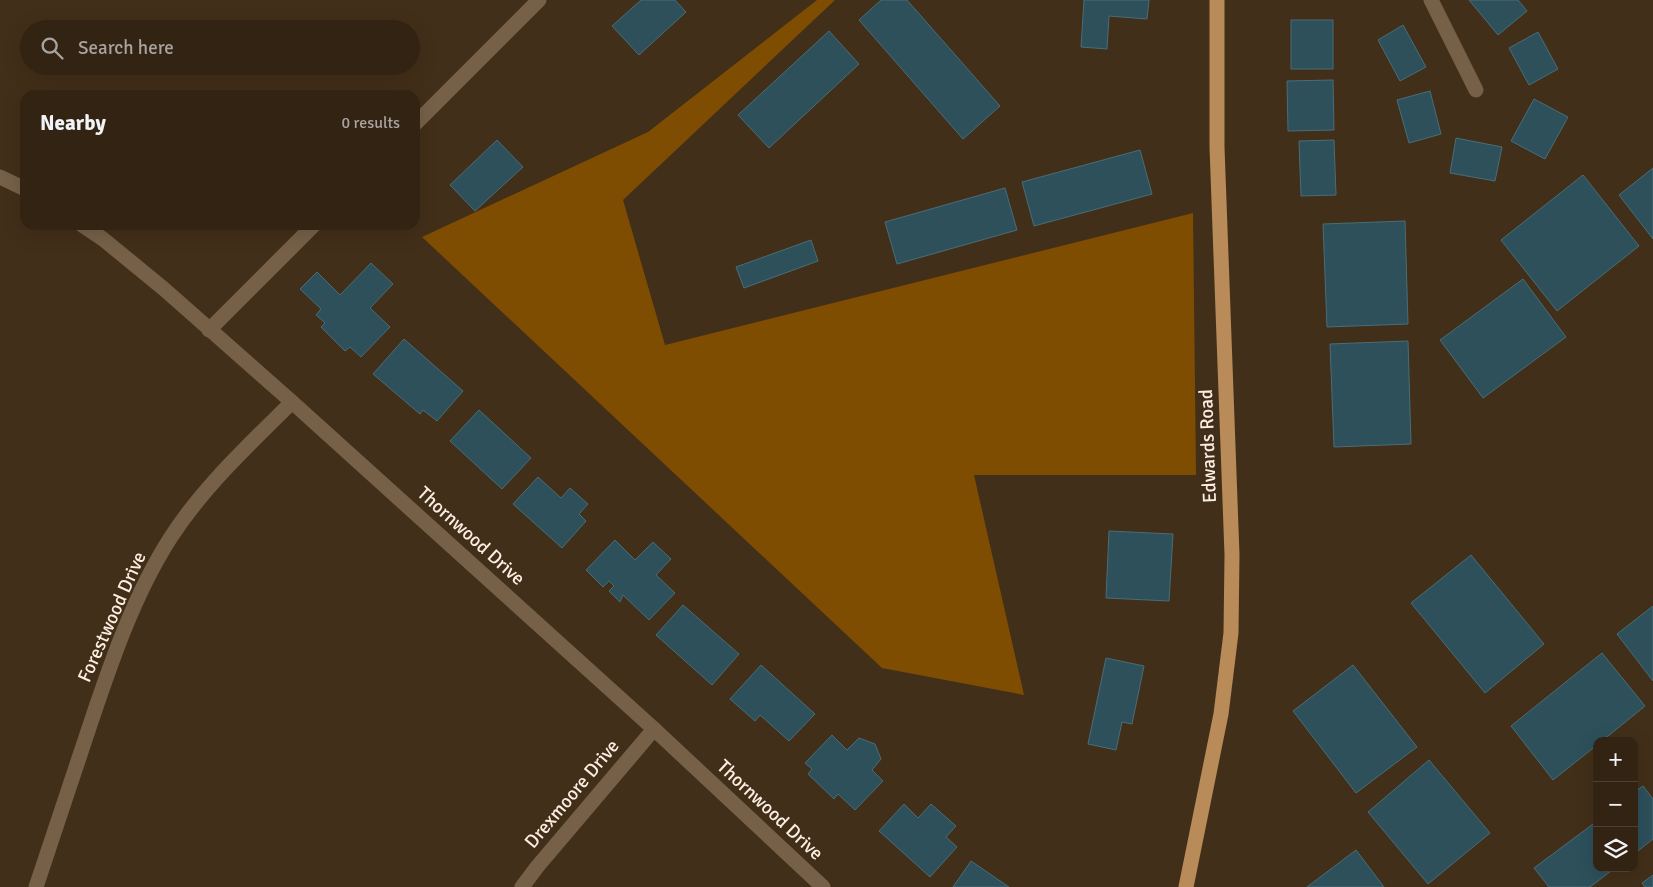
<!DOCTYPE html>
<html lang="en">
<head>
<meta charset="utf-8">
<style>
	body { margin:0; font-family:Signika,sans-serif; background:#3a2b1c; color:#f1f3f6 }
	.controls { position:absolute; right:15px; bottom:15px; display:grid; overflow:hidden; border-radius:10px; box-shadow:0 5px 20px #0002 }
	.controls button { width:45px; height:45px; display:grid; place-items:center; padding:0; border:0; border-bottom:1px solid #4d4033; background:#322313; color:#f1f3f6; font:25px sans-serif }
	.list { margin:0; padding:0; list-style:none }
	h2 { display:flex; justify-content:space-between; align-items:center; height:65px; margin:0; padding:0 20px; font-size:21px }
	h2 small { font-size:16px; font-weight:400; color:#a8a4a0 }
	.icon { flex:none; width:28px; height:28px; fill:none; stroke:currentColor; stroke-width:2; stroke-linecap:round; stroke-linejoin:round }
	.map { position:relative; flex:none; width:1653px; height:887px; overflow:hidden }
	.search { position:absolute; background:#322313; box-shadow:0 5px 20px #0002; left:20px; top:20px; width:400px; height:55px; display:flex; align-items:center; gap:12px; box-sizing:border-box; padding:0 18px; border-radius:28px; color:#a8a4a0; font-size:19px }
	.panel { position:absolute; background:#322313; box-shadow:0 5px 20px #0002; left:20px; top:90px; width:400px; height:140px; border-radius:15px }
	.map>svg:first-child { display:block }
	.forest { fill:#7e4d01 }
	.building { fill:#2d505b; stroke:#496d78 }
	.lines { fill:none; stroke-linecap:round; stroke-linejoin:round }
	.minor { stroke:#766048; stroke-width:15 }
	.major { stroke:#b88b59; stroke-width:15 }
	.labels { text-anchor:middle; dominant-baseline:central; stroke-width:4; stroke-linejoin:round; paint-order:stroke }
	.street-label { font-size:19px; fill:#fcefe2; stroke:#422f19 }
</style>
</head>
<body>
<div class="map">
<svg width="1653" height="887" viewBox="0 0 1653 887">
	<rect width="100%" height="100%" fill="#422f19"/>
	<!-- forest -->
	<polygon class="forest" points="817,0 835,0 623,200 665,345 1193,213 1196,475 974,475 1024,695 882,668 422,237 648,132"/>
	<!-- building -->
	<g class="building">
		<polygon points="641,0 675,0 686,12 639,55 612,26"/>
		<polygon points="881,0 907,0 1000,106 963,139 859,20"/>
		<polygon points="1084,0 1149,0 1147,19 1109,16 1107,49 1081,47"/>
		<polygon points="1469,0 1518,0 1527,11 1498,35"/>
		<rect x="1291" y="20" width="42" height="49"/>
		<polygon points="1403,25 1426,67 1400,81 1378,40"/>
		<polygon points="829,31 859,64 769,148 738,115"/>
		<polygon points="1538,32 1558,69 1529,85 1509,48"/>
		<polygon points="1333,80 1334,130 1288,131 1287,81"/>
		<polygon points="1430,91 1441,134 1409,143 1397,100"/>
		<polygon points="1534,99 1568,117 1545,159 1511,141"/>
		<polygon points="1456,138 1502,147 1495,181 1450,173"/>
		<polygon points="497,140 523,167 475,211 450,185"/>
		<polygon points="1334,140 1336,195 1301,196 1299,141"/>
		<polygon points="1140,150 1152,194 1034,226 1022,182"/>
		<polygon points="1653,168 1653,239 1619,195"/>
		<polygon points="1583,175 1639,246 1557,311 1501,240"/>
		<polygon points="1005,188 1017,230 897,264 885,222"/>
		<polygon points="1405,221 1408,324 1327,327 1323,224"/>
		<polygon points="811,240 818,261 744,288 736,267"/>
		<polygon points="371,263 393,284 370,308 390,327 361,357 350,347 345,351 321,327 325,323 316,315 321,309 300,289 317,272 340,295"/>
		<polygon points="1523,279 1566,337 1483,398 1440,340"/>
		<polygon points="404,339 463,391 437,421 423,410 420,414 373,374"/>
		<polygon points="1408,341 1411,444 1334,447 1330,344"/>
		<polygon points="479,410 531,458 502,489 450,441"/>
		<polygon points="538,477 561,498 570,488 588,504 579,514 586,521 562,548 513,504"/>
		<polygon points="1109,531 1173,534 1169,601 1106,598"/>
		<polygon points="615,540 635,560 653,542 671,559 656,575 675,593 649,620 623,595 620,602 609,591 614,586 609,581 603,587 586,570"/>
		<polygon points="1471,555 1544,644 1485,693 1411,603"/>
		<polygon points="683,605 739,654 712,685 656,635"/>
		<polygon points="1653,606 1653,681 1617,634"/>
		<polygon points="1602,653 1645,706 1602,741 1597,741 1597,745 1553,780 1511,726"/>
		<polygon points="1106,658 1144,666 1132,724 1122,722 1116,750 1088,744"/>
		<polygon points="761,665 815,714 789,741 760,715 755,721 730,699"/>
		<polygon points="1353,665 1417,747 1356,793 1293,711"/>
		<polygon points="832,735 847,750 859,738 875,744 881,759 872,770 883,781 855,810 838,794 834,799 808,774 812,769 805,763"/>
		<polygon points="1429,760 1490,833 1428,884 1368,812"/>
		<polygon points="1643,786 1653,799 1653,839 1634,854 1634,792"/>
		<polygon points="904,804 918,818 931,804 956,826 946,837 957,847 930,877 879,831"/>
		<polygon points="1597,821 1597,868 1615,868 1590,887 1549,887 1534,868"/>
		<polygon points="1356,850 1384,887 1307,887"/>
		<polygon points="971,861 1009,887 953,887"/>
		<polygon points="1653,875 1653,887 1645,887 1642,883"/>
	</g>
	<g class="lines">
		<!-- minor -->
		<g class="minor">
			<polyline points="1431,0 1476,90"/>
			<polyline points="415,124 539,0"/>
			<polyline points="0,177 25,189"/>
			<polyline points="82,225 103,239 164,289 292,402 654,729 823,887"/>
			<polyline points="209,330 314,225"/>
			<path d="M36,887C54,834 71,781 89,728C110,665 134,594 171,537C204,486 249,445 292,402"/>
			<polyline points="522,887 537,867 654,729"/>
		</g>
		<!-- major -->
		<polyline class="major" points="1186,887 1221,714 1231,633 1232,555 1217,147 1217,0"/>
	</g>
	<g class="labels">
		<!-- street labels -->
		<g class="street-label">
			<text transform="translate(1208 446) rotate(-92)">Edwards Road</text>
			<text transform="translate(471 536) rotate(42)">Thornwood Drive</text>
			<text transform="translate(112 617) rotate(-66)">Forestwood Drive</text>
			<text transform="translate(572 794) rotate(-50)">Drexmoore Drive</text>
			<text transform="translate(770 810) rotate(43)">Thornwood Drive</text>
		</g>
	</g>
</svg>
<div class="controls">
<button>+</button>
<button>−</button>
<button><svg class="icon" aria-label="layers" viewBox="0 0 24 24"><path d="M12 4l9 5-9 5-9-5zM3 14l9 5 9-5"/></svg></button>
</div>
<div class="search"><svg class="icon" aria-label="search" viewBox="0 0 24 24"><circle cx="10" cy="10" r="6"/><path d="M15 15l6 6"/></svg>Search here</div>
<section class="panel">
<h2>Nearby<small>0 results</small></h2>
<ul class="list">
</ul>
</section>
</div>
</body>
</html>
